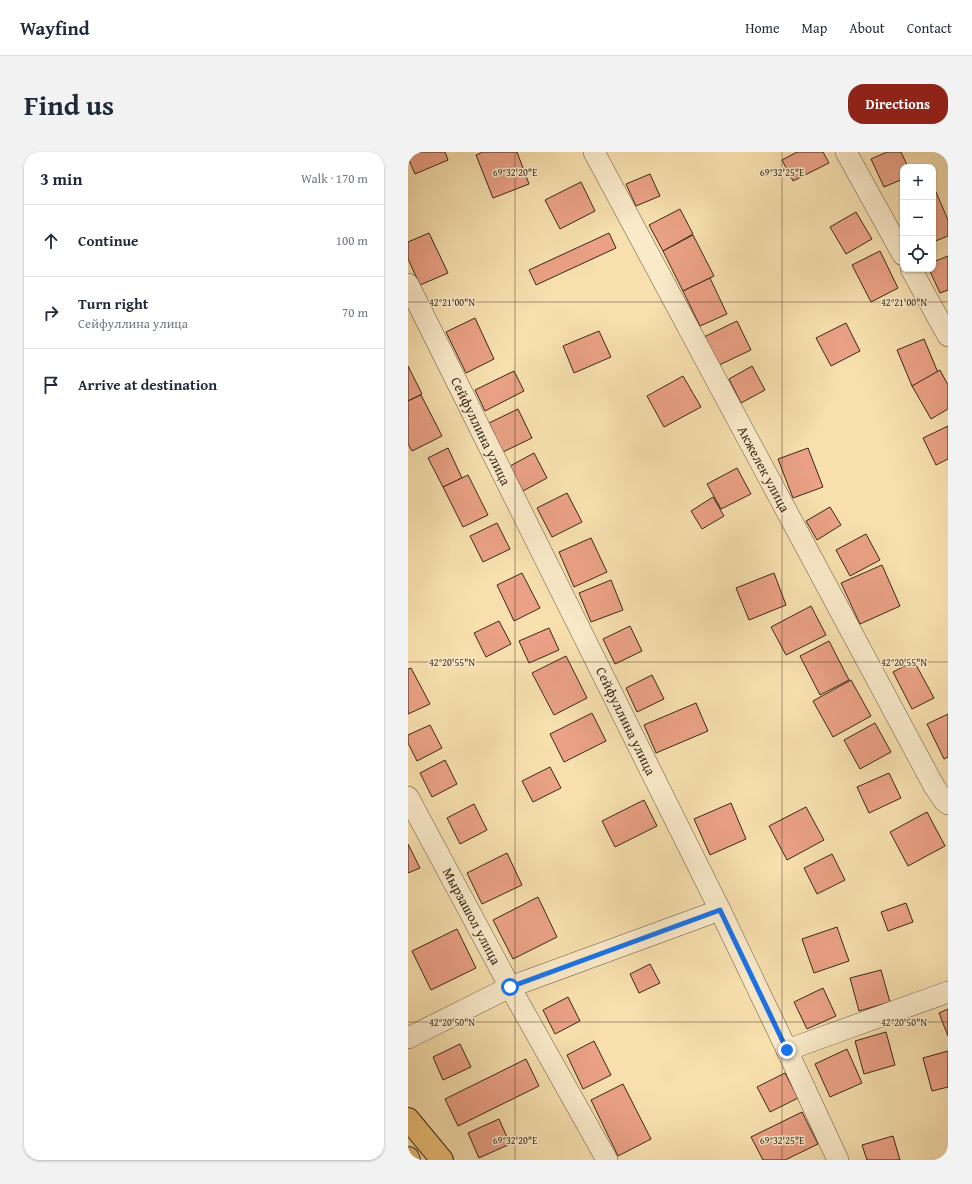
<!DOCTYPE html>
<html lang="en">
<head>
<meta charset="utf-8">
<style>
	body { margin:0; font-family:"Gentium Book Plus",serif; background:#f2f2f3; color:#1f2937 }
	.controls { position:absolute; right:12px; top:12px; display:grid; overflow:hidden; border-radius:8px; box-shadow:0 1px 3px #0004 }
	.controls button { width:36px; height:36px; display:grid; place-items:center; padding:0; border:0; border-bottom:1px solid #e0e1e3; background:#fff; color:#1f2937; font:20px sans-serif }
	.stop { position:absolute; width:12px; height:12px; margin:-9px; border:3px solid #1a73e8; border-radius:50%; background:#fff }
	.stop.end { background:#1a73e8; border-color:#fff; box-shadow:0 1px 4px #0008 }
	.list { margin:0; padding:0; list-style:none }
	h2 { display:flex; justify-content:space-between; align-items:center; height:52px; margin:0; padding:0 16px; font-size:17px }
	h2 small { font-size:13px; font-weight:400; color:#747a83 }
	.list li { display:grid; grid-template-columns:26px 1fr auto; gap:12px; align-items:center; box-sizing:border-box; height:72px; padding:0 16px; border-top:1px solid #e0e1e3 }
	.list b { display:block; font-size:15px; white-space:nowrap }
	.list p { margin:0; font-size:13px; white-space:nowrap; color:#747a83 }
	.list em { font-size:13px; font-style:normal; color:#747a83 }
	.icon { flex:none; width:22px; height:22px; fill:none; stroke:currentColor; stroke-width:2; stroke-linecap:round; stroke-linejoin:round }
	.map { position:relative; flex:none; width:540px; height:1008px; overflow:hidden; border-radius:16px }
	header { display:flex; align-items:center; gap:24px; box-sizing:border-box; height:56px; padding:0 20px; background:#fff; border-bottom:1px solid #e0e1e3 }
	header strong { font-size:19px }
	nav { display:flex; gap:22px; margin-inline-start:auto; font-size:14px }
	.intro { display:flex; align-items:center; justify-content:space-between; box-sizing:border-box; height:96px; padding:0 24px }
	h1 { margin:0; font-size:28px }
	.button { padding:10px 18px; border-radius:16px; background:#8f2418; color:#fff; font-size:14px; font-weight:700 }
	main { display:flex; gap:24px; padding:0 24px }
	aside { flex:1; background:#fff; border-radius:16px; box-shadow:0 1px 3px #0004 }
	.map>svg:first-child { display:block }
	.building { fill:#eaa185; stroke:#39291a }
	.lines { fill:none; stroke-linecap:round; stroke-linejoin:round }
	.minor-casing { stroke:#68563f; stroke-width:22 }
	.major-casing { stroke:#39291a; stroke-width:24 }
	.minor { stroke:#faeaca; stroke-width:21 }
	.major { stroke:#ecc077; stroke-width:22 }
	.route { stroke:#1a73e8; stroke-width:5 }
	.ticks { fill:none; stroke:#39291a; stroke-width:1; stroke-opacity:0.45 }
	.labels { text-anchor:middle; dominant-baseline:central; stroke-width:3; stroke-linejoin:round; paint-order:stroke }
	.street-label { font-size:14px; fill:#39291a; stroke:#faeaca }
	.ticks-label { font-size:10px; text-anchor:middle; fill:#39291a; stroke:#faeaca; stroke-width:3; stroke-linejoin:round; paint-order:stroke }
</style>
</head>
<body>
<header>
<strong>Wayfind</strong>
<nav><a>Home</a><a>Map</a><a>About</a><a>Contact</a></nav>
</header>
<div class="intro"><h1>Find us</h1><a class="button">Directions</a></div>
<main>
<aside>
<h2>3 min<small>Walk · 170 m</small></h2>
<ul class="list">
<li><svg class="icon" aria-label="ahead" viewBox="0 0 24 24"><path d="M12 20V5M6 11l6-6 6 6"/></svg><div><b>Continue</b></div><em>100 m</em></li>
<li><svg class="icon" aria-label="right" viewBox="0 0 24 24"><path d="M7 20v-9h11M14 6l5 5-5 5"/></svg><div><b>Turn right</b><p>Сейфуллина улица</p></div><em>70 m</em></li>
<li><svg class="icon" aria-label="arrive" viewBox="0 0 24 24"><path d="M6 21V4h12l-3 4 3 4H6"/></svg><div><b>Arrive at destination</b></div></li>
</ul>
</aside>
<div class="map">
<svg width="540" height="1008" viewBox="0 0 540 1008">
	<rect width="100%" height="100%" fill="#f7dfae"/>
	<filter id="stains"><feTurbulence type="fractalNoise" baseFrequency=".005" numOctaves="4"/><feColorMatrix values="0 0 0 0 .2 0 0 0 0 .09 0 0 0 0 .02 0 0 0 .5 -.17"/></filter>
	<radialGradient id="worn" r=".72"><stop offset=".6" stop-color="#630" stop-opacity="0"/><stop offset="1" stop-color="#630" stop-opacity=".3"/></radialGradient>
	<!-- building -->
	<g class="building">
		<polygon points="0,0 37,0 40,8 7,22 0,6"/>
		<polygon points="75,0 109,0 121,32 85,46 68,3"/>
		<polygon points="389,0 415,0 421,11 385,29 374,8"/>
		<polygon points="479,0 493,0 500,15 495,15 495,27 476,35 463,7"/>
		<polygon points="242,22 252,44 228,54 218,32"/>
		<polygon points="173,30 187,59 152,77 137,48"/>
		<polygon points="528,40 540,68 540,84 525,90 525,41"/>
		<polygon points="272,57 285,82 255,99 241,73"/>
		<polygon points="448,60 464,87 438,102 422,75"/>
		<polygon points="21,81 40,121 12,133 0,107 0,90"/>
		<polygon points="201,81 208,96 128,133 121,118"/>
		<polygon points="285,83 306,124 275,139 255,99"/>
		<polygon points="472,99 490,136 463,150 444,113"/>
		<polygon points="540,104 540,138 532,141 521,117 525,117 525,110"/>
		<polygon points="302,126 319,162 292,174 275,139"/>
		<polygon points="67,166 86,207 58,221 38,180"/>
		<polygon points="329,169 343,198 309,214 296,185"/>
		<polygon points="438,171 452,199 423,214 408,186"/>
		<polygon points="191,179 203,205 166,221 155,194"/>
		<polygon points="516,187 531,223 504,234 489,198"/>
		<polygon points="0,214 14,242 0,249"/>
		<polygon points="344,214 357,238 333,251 321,227"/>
		<polygon points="532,218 540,233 540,257 523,267 504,234"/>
		<polygon points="106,219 116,239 77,259 67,238"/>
		<polygon points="275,224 293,255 256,275 239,244"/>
		<polygon points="13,243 34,284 4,299 0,292 0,249"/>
		<polygon points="110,257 124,286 95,300 81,271"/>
		<polygon points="540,274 540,307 528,313 515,286"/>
		<polygon points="40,296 54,326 35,335 20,306"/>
		<polygon points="400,296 415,335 385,346 370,307"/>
		<polygon points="126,301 139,326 115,339 102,314"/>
		<polygon points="329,316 343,342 313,357 299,332"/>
		<polygon points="60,323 80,363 55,375 35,335"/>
		<polygon points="159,341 174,370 144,385 129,356"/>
		<polygon points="305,345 316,364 294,377 283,359"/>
		<polygon points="422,355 433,373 409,388 398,369"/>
		<polygon points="89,371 102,397 75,410 62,384"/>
		<polygon points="458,382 472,408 442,424 428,398"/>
		<polygon points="183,386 199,420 166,435 151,400"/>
		<polygon points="474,413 492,454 452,472 433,431"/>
		<polygon points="114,421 132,456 106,469 89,433"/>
		<polygon points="366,421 378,453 341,468 328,436"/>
		<polygon points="203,428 215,458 183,470 171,441"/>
		<polygon points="403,454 418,483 378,503 363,475"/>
		<polygon points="91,469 103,492 78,505 66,481"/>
		<polygon points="222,474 234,499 207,512 195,487"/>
		<polygon points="141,476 151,498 121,511 111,489"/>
		<polygon points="421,489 441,528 412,543 392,504"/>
		<polygon points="158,504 179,546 146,563 124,521"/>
		<polygon points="506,509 526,546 504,557 485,520"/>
		<polygon points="3,516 22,552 0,562 0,517"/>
		<polygon points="244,523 256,547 229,560 218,536"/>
		<polygon points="443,528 463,564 425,585 405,549"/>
		<polygon points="288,551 300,579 248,601 236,573"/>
		<polygon points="184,561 198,589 156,610 142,582"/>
		<polygon points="540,562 540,605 536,607 519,572"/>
		<polygon points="467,571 483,600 452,617 436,588"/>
		<polygon points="22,573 34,596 9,609 0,591 0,583"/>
		<polygon points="37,608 49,632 24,645 12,621"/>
		<polygon points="142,615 153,636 125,650 114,629"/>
		<polygon points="481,621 493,646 461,661 449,635"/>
		<polygon points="236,648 249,674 207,695 194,669"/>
		<polygon points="323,651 338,687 302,703 286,667"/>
		<polygon points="66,652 79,678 52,692 39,666"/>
		<polygon points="398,655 416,688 379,708 361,674"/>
		<polygon points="519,660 537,694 500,714 482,680"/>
		<polygon points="0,692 12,716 0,721"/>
		<polygon points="99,701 114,733 74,752 59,721"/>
		<polygon points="424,702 437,728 409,742 396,716"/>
		<polygon points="130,745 149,785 105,807 85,768"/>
		<polygon points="498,751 505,770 480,779 473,760"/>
		<polygon points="429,775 441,809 406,821 394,787"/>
		<polygon points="49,777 68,816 23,838 4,799"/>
		<polygon points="242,812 252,831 231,841 222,822"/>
		<polygon points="473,818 482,850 451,859 442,826"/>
		<polygon points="415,836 428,864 399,877 386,850"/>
		<polygon points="160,845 172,869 147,882 135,858"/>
		<polygon points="540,857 540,884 531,861"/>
		<polygon points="478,880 487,913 456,922 447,889"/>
		<polygon points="186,889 203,923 175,937 159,903"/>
		<polygon points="52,892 63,915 35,928 25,905"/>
		<polygon points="439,897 454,931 422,945 407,912"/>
		<polygon points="540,899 540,935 524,939 515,906"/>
		<polygon points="118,907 131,934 50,974 37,947"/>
		<polygon points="377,921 390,946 362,960 349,935"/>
		<polygon points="215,932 243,987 210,1004 183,948"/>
		<polygon points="394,960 410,992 377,1008 355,1008 343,985"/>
		<polygon points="91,967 102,992 71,1006 60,981"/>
		<polygon points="485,984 492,1008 459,1008 454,993"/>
	</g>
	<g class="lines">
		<!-- minor casing -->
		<g class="minor-casing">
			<g id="minor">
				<polyline points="186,0 526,634 536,649 540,652"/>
				<polyline points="438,0 495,103"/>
				<polyline points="503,117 540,184"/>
				<polyline points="0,132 312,758 379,898 430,1008"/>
				<polyline points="0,645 102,835 199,1008"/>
				<polyline points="0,886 102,835 312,758"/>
				<polyline points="379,898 540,840"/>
			</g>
		</g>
		<!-- major casing -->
		<g class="major-casing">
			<g id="major">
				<polyline points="0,967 34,1008"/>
				<polyline points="0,1006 1,1008"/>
			</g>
		</g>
		<!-- minor -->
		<use href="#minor" class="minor"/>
		<!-- major -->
		<use href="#major" class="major"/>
	</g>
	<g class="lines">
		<!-- route -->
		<polyline class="route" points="102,835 312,758 379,898"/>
	</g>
	<!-- ticks -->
	<path class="ticks" d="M107,0V1008M374,0V1008M0,150H540M0,510H540M0,870H540"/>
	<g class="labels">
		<!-- street labels -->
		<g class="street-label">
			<text transform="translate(73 279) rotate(64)">Сейфуллина улица</text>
			<text transform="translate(356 317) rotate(62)">Акжелек улица</text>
			<text transform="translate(218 569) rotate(64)">Сейфуллина улица</text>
			<text transform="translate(64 764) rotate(62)">Мырзашол улица</text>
		</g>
	</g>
	<g class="ticks-label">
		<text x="107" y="24">69°32'20"E</text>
		<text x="374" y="24">69°32'25"E</text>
		<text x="44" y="154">42°21'00"N</text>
		<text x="496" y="154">42°21'00"N</text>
		<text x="44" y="514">42°20'55"N</text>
		<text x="496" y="514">42°20'55"N</text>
		<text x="44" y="874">42°20'50"N</text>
		<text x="496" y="874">42°20'50"N</text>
		<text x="107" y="992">69°32'20"E</text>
		<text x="374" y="992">69°32'25"E</text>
	</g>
	<rect width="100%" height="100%" filter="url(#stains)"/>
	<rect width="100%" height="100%" fill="url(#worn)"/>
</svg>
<div class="controls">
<button>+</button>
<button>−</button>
<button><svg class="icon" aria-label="locate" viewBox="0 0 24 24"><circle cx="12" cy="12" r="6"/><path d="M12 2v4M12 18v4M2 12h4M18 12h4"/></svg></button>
</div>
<div class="stop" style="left:102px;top:835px"></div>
<div class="stop end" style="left:379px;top:898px"></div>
</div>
</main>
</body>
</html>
